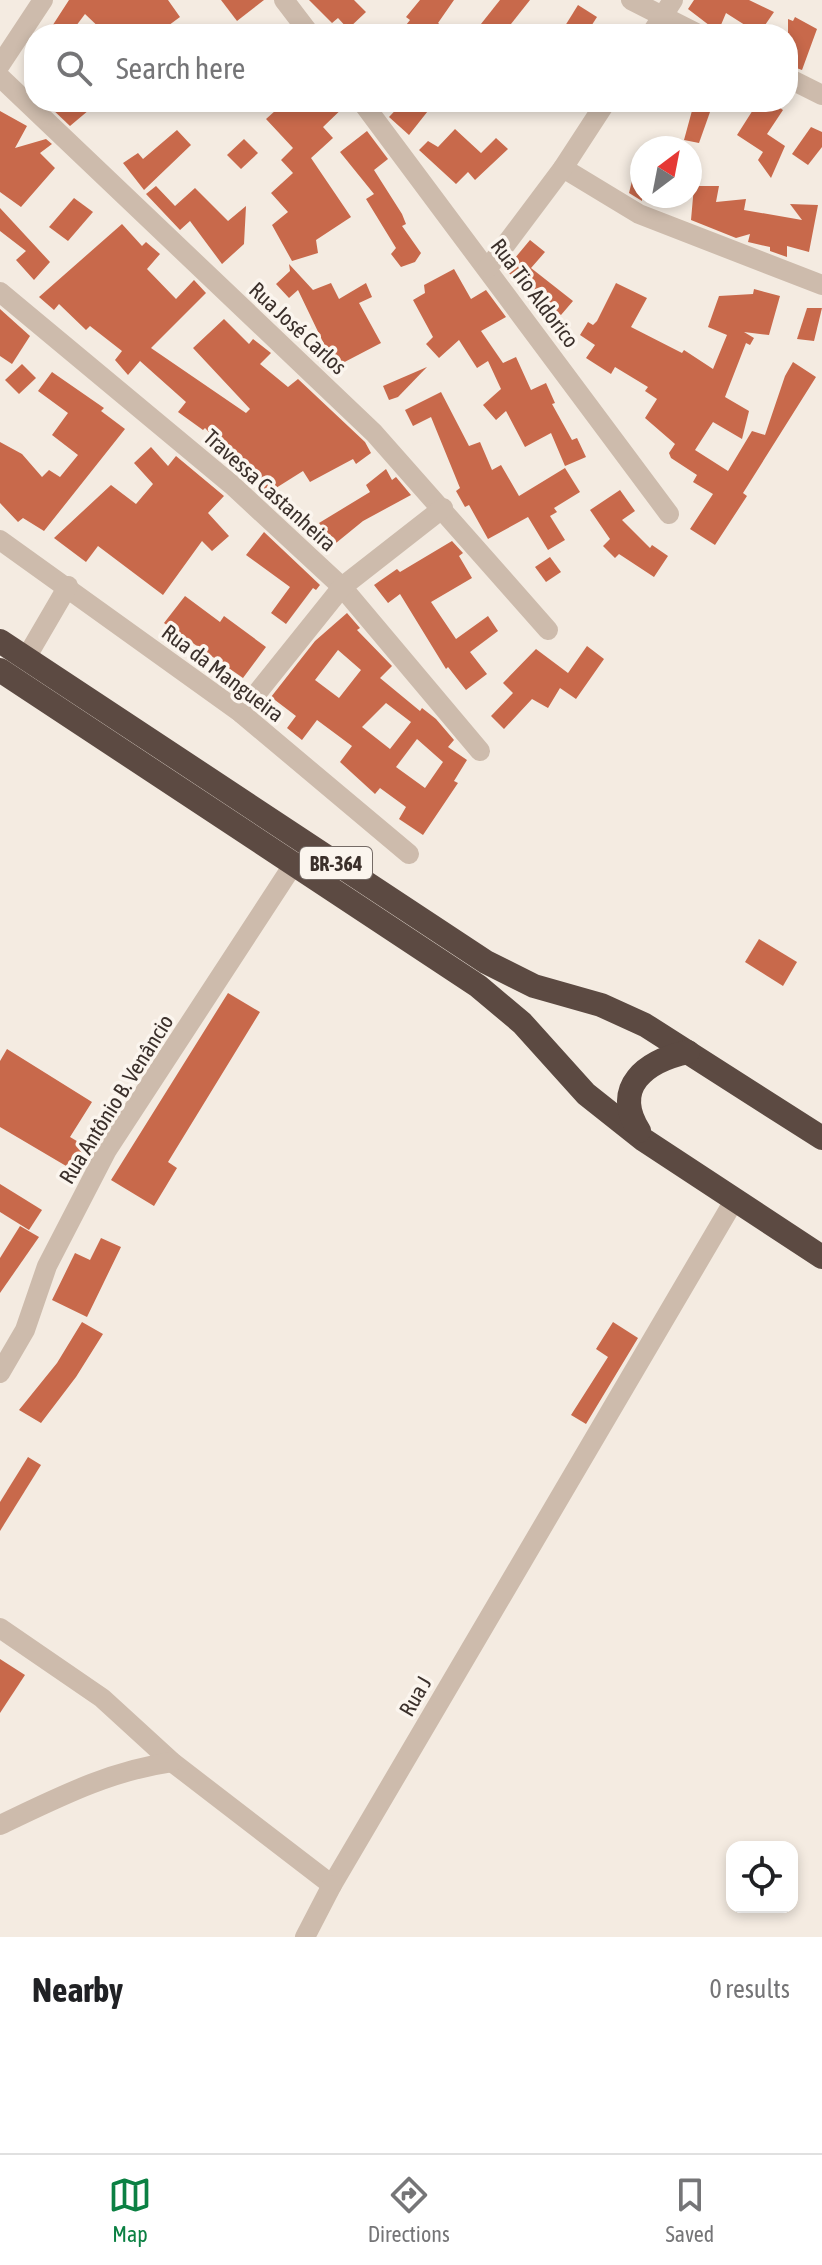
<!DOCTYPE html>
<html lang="en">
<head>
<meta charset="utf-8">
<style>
	body { margin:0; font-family:"Asap Condensed",sans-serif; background:#f6f6f6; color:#202124 }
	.controls { position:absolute; right:24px; bottom:24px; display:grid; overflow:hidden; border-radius:16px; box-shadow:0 4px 12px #0003 }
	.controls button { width:72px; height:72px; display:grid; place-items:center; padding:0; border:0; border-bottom:2px solid #e0e0e0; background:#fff; color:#202124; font:40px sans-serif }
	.compass { position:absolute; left:630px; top:136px; width:72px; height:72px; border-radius:50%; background:#fff; box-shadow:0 4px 12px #0003; rotate:32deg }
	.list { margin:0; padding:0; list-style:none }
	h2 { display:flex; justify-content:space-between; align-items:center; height:104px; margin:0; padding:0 32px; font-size:34px }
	h2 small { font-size:26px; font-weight:400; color:#757577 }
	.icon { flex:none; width:44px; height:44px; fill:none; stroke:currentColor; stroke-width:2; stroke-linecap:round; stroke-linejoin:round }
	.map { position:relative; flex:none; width:822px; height:1937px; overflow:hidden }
	.search { position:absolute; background:#fff; box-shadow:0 4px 12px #0003; left:24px; right:24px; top:24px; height:88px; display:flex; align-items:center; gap:20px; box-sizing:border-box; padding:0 28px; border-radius:32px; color:#757577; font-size:30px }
	.sheet { height:216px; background:#fff }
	nav { display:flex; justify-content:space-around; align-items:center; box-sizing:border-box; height:112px; border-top:2px solid #e0e0e0; background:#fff; font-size:22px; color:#757577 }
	nav a { display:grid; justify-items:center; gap:4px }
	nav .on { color:#0b8043 }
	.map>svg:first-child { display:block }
	.building { fill:#c8694b; fill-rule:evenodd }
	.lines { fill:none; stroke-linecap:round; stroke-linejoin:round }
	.minor { stroke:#cdbbac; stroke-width:20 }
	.highway { stroke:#5c4a42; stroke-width:24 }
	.labels { text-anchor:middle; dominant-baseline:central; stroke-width:7; stroke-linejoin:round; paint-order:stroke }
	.shield { fill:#fbf5ee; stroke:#756b66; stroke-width:2 }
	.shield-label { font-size:20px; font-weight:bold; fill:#3b302b }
	.street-label { font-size:22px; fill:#3b302b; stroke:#fbf5ee }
</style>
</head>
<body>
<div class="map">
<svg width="822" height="1937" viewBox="0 0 822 1937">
	<rect width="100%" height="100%" fill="#f4ebe1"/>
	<!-- building -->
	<g class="building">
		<polygon points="69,0 168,0 180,17 157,34 106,34 85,14 70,34 47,34"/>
		<polygon points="221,0 264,0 237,21"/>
		<polygon points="309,0 354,0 366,12 348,29 338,18 332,23"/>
		<polygon points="420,0 454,0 438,23 453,34 399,34 410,20 406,17"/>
		<polygon points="500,0 530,0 503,34 473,34"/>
		<polygon points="694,0 749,0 774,12 759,34 726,13 718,32 688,9"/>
		<polygon points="578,5 597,17 586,34 560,34"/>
		<polygon points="795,17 817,29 802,70 788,65 788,19 793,21"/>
		<polygon points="55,102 82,102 89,110 70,126 50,107"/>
		<polygon points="285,102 349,102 323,127 333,138 311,158 351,217 316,240 318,253 292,261 272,225 288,212 271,193 293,173 281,160 293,148 266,119"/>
		<polygon points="403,102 435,102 409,135 389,117"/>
		<polygon points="758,102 771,102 783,110 767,134 785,146 771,178 758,160 763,152 737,135"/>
		<polygon points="693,107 710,112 699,143 684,140"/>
		<polygon points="0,111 27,126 15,148 46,139 52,144 40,153 55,168 21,207 0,192"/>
		<polygon points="811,127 822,132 822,147 808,165 792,154"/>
		<polygon points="455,129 481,153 496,138 508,149 475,180 468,172 456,184 419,150 428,141 438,147"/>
		<polygon points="177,130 191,145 144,190 123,163 138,153 143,159"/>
		<polygon points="367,131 388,159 374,170 402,214 406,224 402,226 421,253 415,262 401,267 391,254 396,248 366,199 374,194 340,152"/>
		<polygon points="244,139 258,153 241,169 227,155"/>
		<polygon points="637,161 642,161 642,201 629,193"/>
		<polygon points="156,186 175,206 195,188 228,221 246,206 244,244 222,264 190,221 180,230 146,194"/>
		<polygon points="694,186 719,186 716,202 746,199 744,210 802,220 790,204 818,205 809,252 787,246 787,257 770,251 770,247 748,242 750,234 736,238 691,220"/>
		<polygon points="74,198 93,212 68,241 49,227"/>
		<polygon points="0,208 50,262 34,280 16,260 26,251 0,231"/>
		<polygon points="122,224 142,246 146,242 160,254 147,269 176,299 194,280 206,293 151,348 246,413 250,409 193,348 224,319 249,344 253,339 271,353 260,364 288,387 298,379 365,442 371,453 356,464 353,459 310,482 303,471 268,493 205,428 203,430 178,412 186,402 140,361 128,375 115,360 122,351 90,326 86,330 59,304 54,310 39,297"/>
		<polygon points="530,240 545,252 531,268 573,301 561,315 505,270"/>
		<polygon points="289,264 313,290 331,283 339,299 366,283 372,297 359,303 381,343 335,367 298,290 289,298 276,284 290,271"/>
		<polygon points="454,269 471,299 486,290 506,317 481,331 503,363 516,357 531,390 546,383 555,403 552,404 572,440 577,438 586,457 565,466 551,433 525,447 506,411 496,420 483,405 501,389 488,361 477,368 459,340 439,358 426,344 433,337 413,300 425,293 424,285"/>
		<polygon points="616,283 647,298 631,327 682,353 684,350 713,369 727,335 708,327 719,296 753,294 754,289 780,296 769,335 744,332 754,338 750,345 746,343 725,397 749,411 742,439 713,422 695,450 728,471 752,431 765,435 785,376 793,362 816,377 743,493 747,496 715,545 690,529 713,494 693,482 697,475 671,458 669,453 675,444 645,418 657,399 645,391 648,387 615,367 611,374 586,358 595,345 580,335 588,322 593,325 597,321"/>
		<polygon points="807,308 822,308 814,341 797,339"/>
		<polygon points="0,309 30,336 12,364 0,356"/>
		<polygon points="22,364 36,378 19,394 5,380"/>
		<polygon points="427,367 398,397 389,400 383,386"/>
		<polygon points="52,372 104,408 101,411 125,429 44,531 23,518 18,522 0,503 0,442 22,454 42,477 49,470 60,477 78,455 52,435 68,413 38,391"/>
		<polygon points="441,392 469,446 480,442 492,470 501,465 519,496 565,468 580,492 554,508 557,512 550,516 565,540 548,550 528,517 488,539 469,505 465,507 456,491 460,488 431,417 413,426 405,410"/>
		<polygon points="151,447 168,466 176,456 224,496 208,513 229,536 212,551 202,541 163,595 98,546 86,562 54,538 111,485 136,504 153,484 134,463"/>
		<polygon points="386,469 392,480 396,477 411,495 363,521 336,543 319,523 370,492 366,485"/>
		<polygon points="620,490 635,511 622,520 650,548 652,545 668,556 654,577 619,554 615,558 603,546 610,539 590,510"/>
		<polygon points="264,532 320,585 316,590 313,588 286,624 271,613 290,587 246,555"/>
		<polygon points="452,541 463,553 459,556 472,578 431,602 456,639 488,616 498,631 470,652 487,674 466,690 448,667 446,669 400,594 388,603 374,585 397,569 400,572"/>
		<polygon points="550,557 561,572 546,582 535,567"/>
		<polygon points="185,596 220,622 224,616 266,647 243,678 164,623"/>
		<path d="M347,613L360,628L357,630L392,666L380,678L420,711L422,708L436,719L454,740L448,747L467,760L454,781L458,783L423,835L399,819L406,807L380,788L375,794L340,762L352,746L317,720L302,740L287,728L296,716L271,697L315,641ZM338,650L361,670L339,698L315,680ZM386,703L411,722L390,749L362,727ZM417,739L443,762L425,788L396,767Z"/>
		<polygon points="587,646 604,659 576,699 560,688 548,708 532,699 504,729 491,716 513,693 503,683 536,649 568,673"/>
		<polygon points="759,939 797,962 783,986 745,962"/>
		<polygon points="228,993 260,1012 168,1162 177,1168 154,1206 111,1180"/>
		<polygon points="7,1049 92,1102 70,1137 92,1150 78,1173 0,1127 0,1061"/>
		<polygon points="0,1184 42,1210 29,1230 0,1212"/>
		<polygon points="20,1226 39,1237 0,1293 0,1258"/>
		<polygon points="101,1238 121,1247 87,1317 52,1300 75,1253 90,1260"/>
		<polygon points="82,1322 103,1334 76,1377 41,1423 19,1410 57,1363"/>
		<polygon points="613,1322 638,1338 586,1424 571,1415 608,1357 596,1349"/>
		<polygon points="28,1457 41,1465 0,1531 0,1502"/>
		<polygon points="0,1659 25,1675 0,1713"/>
	</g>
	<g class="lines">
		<!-- minor -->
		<g class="minor">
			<polyline points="284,0 310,34"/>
			<polyline points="631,0 698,34"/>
			<polyline points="651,34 673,0"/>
			<polyline points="0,65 43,0"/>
			<polyline points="0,77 374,433 548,630"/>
			<polyline points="788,78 822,95"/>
			<polyline points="362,102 669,514"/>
			<polyline points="563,168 639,214 822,285"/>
			<polyline points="488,268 563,168 606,102"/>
			<polyline points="0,292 232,485 342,587 480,751"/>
			<polyline points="0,540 241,713 409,854"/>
			<polyline points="26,658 68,586"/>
			<polyline points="241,713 342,587 443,508"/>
			<polyline points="0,1373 25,1330 47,1266 107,1150 295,862"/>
			<polyline points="0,1628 102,1698 172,1762 332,1885 735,1199"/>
			<path d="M0,1825C57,1798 109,1771 172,1762"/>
			<polyline points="305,1937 332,1885"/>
		</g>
		<!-- highway -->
		<g class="highway">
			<polyline points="0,641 486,962 534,986 601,1005 645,1025 822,1138"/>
			<polyline points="0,670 478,986 522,1023 586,1094 644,1140 822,1257"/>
			<path d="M639,1131C611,1087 646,1061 688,1052"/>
		</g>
	</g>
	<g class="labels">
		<!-- shield labels -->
		<rect class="shield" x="300" y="847" width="72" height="32" rx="6"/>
		<g class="shield-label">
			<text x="336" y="863">BR-364</text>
		</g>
		<!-- street labels -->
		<g class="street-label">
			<text transform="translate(535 293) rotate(53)">Rua Tio Aldorico</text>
			<text transform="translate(298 328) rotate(43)">Rua José Carlos</text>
			<text transform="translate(270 490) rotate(42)">Travessa Castanheira</text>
			<text transform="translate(223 673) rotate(37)">Rua da Mangueira</text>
			<text transform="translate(116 1099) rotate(-58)">Rua Antônio B. Venâncio</text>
			<text transform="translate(415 1696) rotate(-60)">Rua J</text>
		</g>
	</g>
</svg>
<div class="controls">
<button><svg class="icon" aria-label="locate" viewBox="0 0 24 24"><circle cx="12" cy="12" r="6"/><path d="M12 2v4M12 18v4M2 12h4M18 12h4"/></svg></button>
</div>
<svg class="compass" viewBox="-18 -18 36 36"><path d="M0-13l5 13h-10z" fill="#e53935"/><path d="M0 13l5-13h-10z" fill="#757577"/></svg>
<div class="search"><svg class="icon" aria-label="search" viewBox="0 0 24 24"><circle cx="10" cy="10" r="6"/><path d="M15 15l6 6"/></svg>Search here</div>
</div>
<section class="sheet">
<h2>Nearby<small>0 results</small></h2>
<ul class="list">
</ul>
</section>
<nav>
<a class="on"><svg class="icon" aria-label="map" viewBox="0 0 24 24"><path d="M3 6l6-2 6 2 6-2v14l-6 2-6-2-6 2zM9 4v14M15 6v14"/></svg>Map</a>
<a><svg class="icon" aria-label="directions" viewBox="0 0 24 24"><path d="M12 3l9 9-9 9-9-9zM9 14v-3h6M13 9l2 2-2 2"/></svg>Directions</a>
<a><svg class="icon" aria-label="saved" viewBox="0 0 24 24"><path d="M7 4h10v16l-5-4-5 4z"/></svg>Saved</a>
</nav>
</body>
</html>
